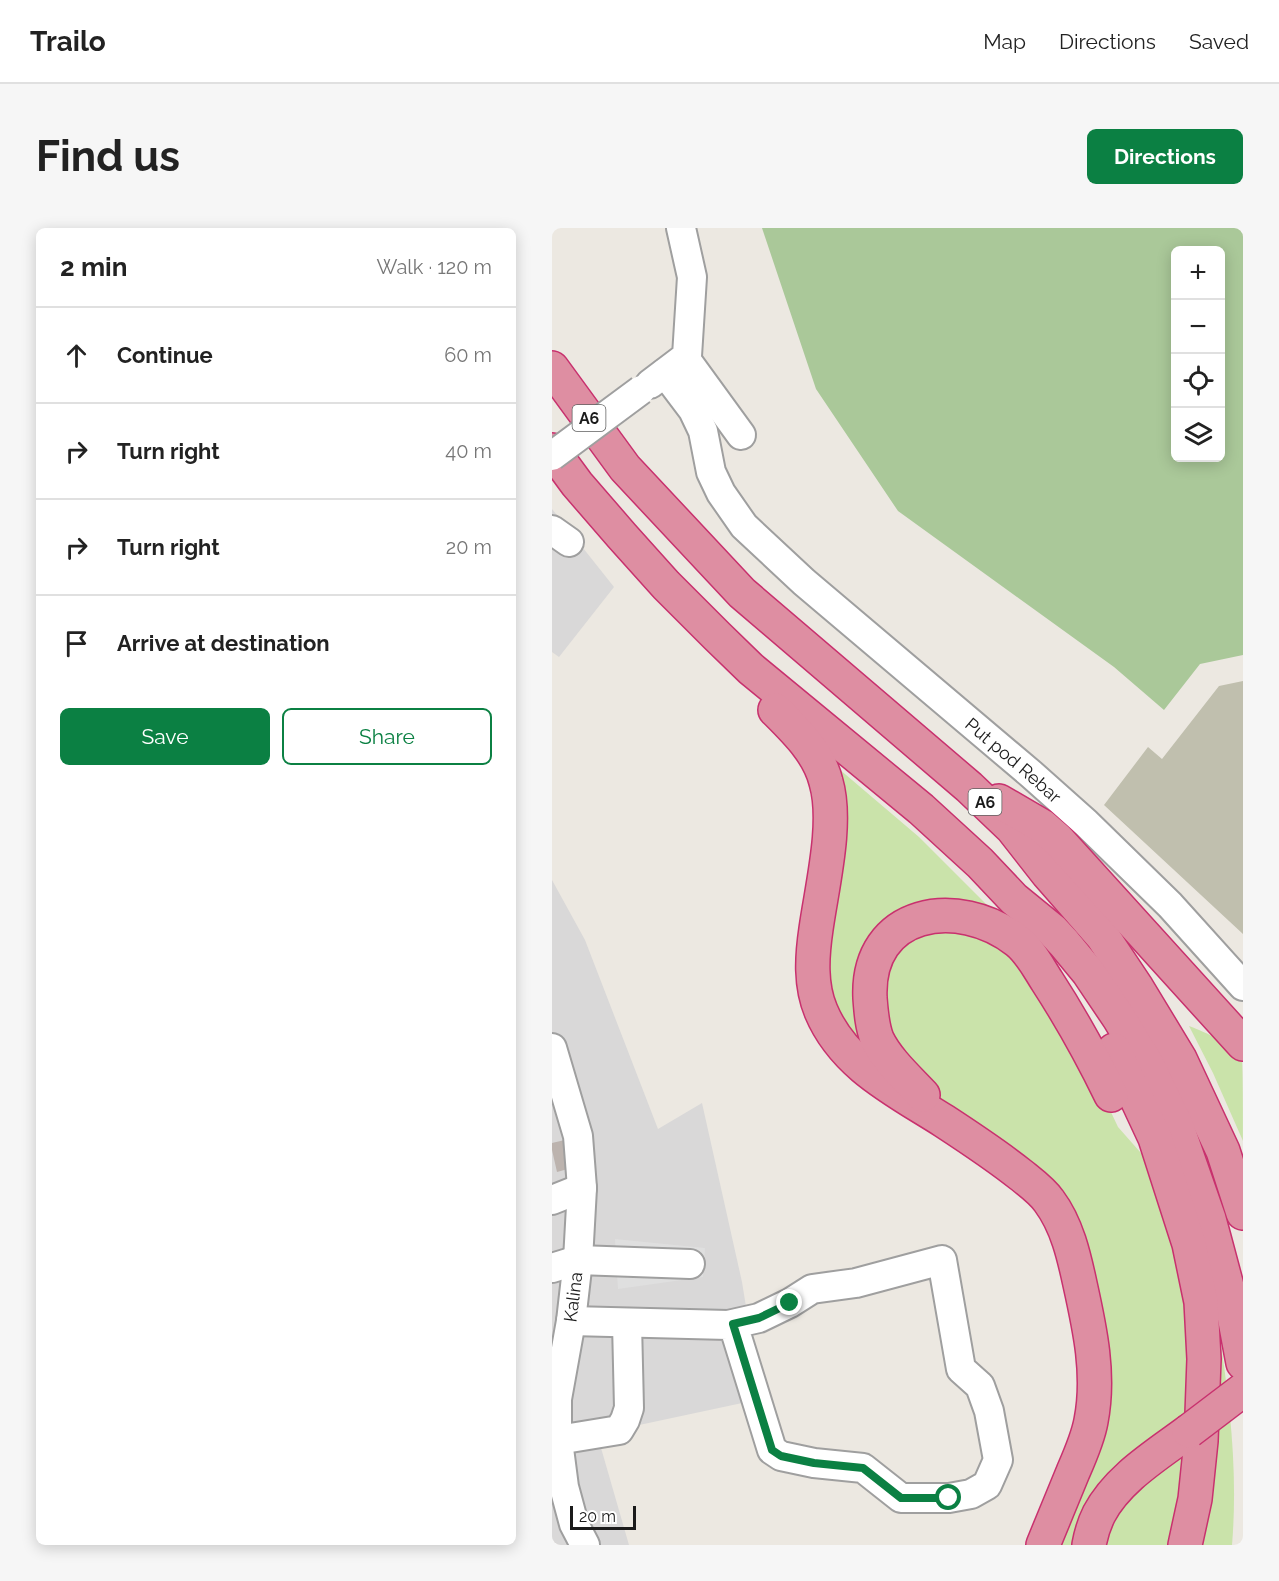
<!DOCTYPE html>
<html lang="en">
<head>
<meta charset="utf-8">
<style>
	body { margin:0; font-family:Raleway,sans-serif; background:#f6f6f6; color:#222 }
	.controls { position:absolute; right:18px; top:18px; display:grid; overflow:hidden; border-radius:9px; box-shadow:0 3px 15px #0003 }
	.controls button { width:54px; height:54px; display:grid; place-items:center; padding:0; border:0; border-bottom:2px solid #e0e0e0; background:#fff; color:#222; font:30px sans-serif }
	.scale { position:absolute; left:18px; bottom:15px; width:66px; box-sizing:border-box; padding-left:6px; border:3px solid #1b1b1b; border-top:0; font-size:16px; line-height:21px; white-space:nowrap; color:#1b1b1b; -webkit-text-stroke:4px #fff; paint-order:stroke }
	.stop { position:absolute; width:18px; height:18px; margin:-14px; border:4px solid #0b8043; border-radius:50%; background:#fff }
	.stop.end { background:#0b8043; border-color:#fff; box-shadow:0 2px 6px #0008 }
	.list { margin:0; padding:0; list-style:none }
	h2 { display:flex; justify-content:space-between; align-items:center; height:78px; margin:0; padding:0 24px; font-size:26px }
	h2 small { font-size:20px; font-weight:400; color:#767676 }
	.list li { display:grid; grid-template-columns:39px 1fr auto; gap:18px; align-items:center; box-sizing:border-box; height:96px; padding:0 24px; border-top:2px solid #e0e0e0 }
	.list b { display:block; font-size:22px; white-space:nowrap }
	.list em { font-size:20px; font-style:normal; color:#767676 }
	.actions { display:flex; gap:12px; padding:18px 24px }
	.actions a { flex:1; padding:14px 0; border:2px solid #0b8043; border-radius:9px; text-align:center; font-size:21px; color:#0b8043 }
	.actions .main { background:#0b8043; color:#fff }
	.icon { flex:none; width:33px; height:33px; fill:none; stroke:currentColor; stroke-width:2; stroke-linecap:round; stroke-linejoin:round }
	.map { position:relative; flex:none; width:691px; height:1317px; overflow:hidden; border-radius:9px }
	header { display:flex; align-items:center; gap:36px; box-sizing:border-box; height:84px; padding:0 30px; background:#fff; border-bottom:2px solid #e0e0e0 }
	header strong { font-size:28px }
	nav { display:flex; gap:33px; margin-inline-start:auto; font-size:21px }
	.intro { display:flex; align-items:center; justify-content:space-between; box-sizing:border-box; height:144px; padding:0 36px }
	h1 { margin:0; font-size:42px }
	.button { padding:15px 27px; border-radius:9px; background:#0b8043; color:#fff; font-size:21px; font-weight:700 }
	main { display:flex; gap:36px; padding:0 36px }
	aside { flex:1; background:#fff; border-radius:9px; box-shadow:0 3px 15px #0003 }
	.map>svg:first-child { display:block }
	.residential { fill:#d9d8d8 }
	.construction { fill:#c0bfae }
	.grass { fill:#cae3aa }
	.forest { fill:#aac899; fill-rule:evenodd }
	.parking { fill:#dfdfdf }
	.building { fill:#bcb3ae }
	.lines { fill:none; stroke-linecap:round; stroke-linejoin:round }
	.minor-casing { stroke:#9f9f9f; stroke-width:32 }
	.highway-casing { stroke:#c8316e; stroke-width:36 }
	.minor { stroke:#fff; stroke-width:28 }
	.highway { stroke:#de8ea2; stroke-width:33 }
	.minor-bridge-casing { stroke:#9f9f9f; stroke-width:32; stroke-linecap:butt }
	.highway-bridge-casing { stroke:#c8316e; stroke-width:36; stroke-linecap:butt }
	.minor-bridge { stroke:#fff; stroke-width:28 }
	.highway-bridge { stroke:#de8ea2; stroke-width:33 }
	.route { stroke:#0b8043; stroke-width:8 }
	.labels { text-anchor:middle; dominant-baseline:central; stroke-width:5; stroke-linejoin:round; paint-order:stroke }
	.shield { fill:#fff; stroke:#5f5f5f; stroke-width:1.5 }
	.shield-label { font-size:16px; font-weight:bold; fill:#1b1b1b }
	.street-label { font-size:18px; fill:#1b1b1b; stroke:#fff }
</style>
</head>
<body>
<header>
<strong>Trailo</strong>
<nav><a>Map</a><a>Directions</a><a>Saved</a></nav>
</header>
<div class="intro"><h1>Find us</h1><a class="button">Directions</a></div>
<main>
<aside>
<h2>2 min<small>Walk · 120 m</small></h2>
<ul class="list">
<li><svg class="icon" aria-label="ahead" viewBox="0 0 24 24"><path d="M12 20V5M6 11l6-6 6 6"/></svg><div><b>Continue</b></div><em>60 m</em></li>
<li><svg class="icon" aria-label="right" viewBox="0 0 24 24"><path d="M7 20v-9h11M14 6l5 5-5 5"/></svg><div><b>Turn right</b></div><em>40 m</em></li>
<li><svg class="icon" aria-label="right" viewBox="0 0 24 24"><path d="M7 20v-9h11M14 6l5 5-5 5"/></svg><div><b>Turn right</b></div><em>20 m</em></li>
<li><svg class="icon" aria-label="arrive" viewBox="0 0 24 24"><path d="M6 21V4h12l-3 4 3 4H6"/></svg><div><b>Arrive at destination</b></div></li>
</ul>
<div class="actions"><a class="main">Save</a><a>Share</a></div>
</aside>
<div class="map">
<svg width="691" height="1317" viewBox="0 0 691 1317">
	<rect width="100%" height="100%" fill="#ece8e1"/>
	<!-- residential -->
	<g class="residential">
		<polygon points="0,281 62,359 7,429 0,424"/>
		<polygon points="0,652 33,712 106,901 150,875 190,1054 209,1171 45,1206 77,1317 0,1317"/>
	</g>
	<!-- construction -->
	<polygon class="construction" points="691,453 691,706 552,577 596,519 610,531 667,458"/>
	<!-- grass -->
	<g class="grass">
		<polygon points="280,535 367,609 454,696 363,682 311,805 307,820 286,784 279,759 275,736"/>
		<polygon points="375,696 450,711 532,827 566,899 596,933 626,1010 636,1104 636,1188 524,1317 503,1317 537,1235 527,1014 400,888 329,796 338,724"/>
		<path d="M637,798C655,805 679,815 690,834C691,841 691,901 691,913L661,845Z"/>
		<path d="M667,1104C678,1175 686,1245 680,1317H645Z"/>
		<polygon points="635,1215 631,1255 619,1317 550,1317 569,1276"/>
	</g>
	<!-- forest -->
	<path class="forest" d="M210,0H691V427L648,436L612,482L562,439L346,283L264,161ZM624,22H668V230H624Z"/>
	<!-- parking -->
	<polygon class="parking" points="63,1011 153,1020 151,1049 66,1061"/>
	<!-- building -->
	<polygon class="building" points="17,911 23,939 5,944 0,922 0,915"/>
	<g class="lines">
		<!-- minor casing -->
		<g class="minor-casing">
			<g id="minor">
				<polyline points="133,130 189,207"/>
				<path id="s1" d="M113,145L141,182L151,203L159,244L169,265L192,298L252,354L479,546L534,595L618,677L691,758"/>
				<polyline points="98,156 135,128 140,49 129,0"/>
				<polyline points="0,302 17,314"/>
				<polyline points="0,820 26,908 30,960 26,1032 19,1093 5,1171 5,1205 12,1259 22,1296 33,1317"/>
				<polyline points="0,972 30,960"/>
				<polyline points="0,1040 26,1032 138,1036"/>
				<polyline points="19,1093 176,1097 207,1090 238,1075 260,1061 304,1055 390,1032 409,1141 428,1158 437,1183 446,1232 435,1257 419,1266 397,1270 349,1270 311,1240 262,1235 229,1228 220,1222 181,1096"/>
				<polyline points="6,1212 67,1202 73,1192 77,1180 75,1095"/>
			</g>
		</g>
		<!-- highway casing -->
		<g class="highway-casing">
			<g id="highway">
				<polyline points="0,140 73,240 190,365 417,559 460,600 496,646 551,709 585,760 628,831 671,923 691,985"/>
				<polyline points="0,222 25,256 70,308 114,357 165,408 199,441 369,581 428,635 462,671 500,702 512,715 536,744 567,790 596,838 625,899 657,991 680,1077 691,1135"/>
				<path d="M223,482C244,503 267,525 274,554C286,595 270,658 264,701C260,728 258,757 269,783C292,838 345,863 392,893C418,910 444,927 469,947C479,955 490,963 497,973C515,997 522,1028 528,1056C538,1101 548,1147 539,1193C536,1210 528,1228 521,1244C511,1268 501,1293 491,1317"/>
				<polyline points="447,573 490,598 506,612 691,816"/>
				<polyline points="562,822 603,910 637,1016 649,1074 652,1131 649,1213 643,1271 633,1317"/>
				<path d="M371,867C355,850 335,832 325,811C320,798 319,784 318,770C314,682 406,667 465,713C478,723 486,739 495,753C519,790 540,828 559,867"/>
				<path d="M537,1317C539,1306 542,1296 547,1286C566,1250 605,1227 637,1203"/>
			</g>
		</g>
		<!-- minor -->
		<use href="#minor" class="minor"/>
		<!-- highway -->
		<use href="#highway" class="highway"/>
		<!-- minor-bridge casing -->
		<g class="minor-bridge-casing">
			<polyline id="minor-bridge" points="0,228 89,162"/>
		</g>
		<!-- highway-bridge casing -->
		<g class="highway-bridge-casing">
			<polyline id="highway-bridge" points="637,1203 691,1162"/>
		</g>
		<!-- minor-bridge -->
		<use href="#minor-bridge" class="minor-bridge"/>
		<!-- highway-bridge -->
		<use href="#highway-bridge" class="highway-bridge"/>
	</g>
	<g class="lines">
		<!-- route -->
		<polyline class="route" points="238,1075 207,1090 181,1096 220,1222 229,1228 262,1235 311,1240 349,1270 397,1270"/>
	</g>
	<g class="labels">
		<!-- shield labels -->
		<g class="shield">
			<rect x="20.5" y="177" width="33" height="26" rx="4.5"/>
			<rect x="416.5" y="561" width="33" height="26" rx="4.5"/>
		</g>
		<g class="shield-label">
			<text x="37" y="190">A6</text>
			<text x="433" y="574">A6</text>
		</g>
		<!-- street labels -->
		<g class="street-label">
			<text stroke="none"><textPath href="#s1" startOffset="532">Put pod Rebar</textPath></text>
			<text transform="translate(21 1069) rotate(-83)">Kalina</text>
		</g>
	</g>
</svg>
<div class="controls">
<button>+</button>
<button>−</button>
<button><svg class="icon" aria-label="locate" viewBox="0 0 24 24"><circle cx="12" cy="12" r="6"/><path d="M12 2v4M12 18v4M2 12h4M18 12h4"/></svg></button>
<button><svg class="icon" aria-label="layers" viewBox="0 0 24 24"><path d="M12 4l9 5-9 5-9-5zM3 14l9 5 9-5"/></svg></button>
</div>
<div class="scale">20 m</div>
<div class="stop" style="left:397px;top:1270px"></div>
<div class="stop end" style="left:238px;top:1075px"></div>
</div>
</main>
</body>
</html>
